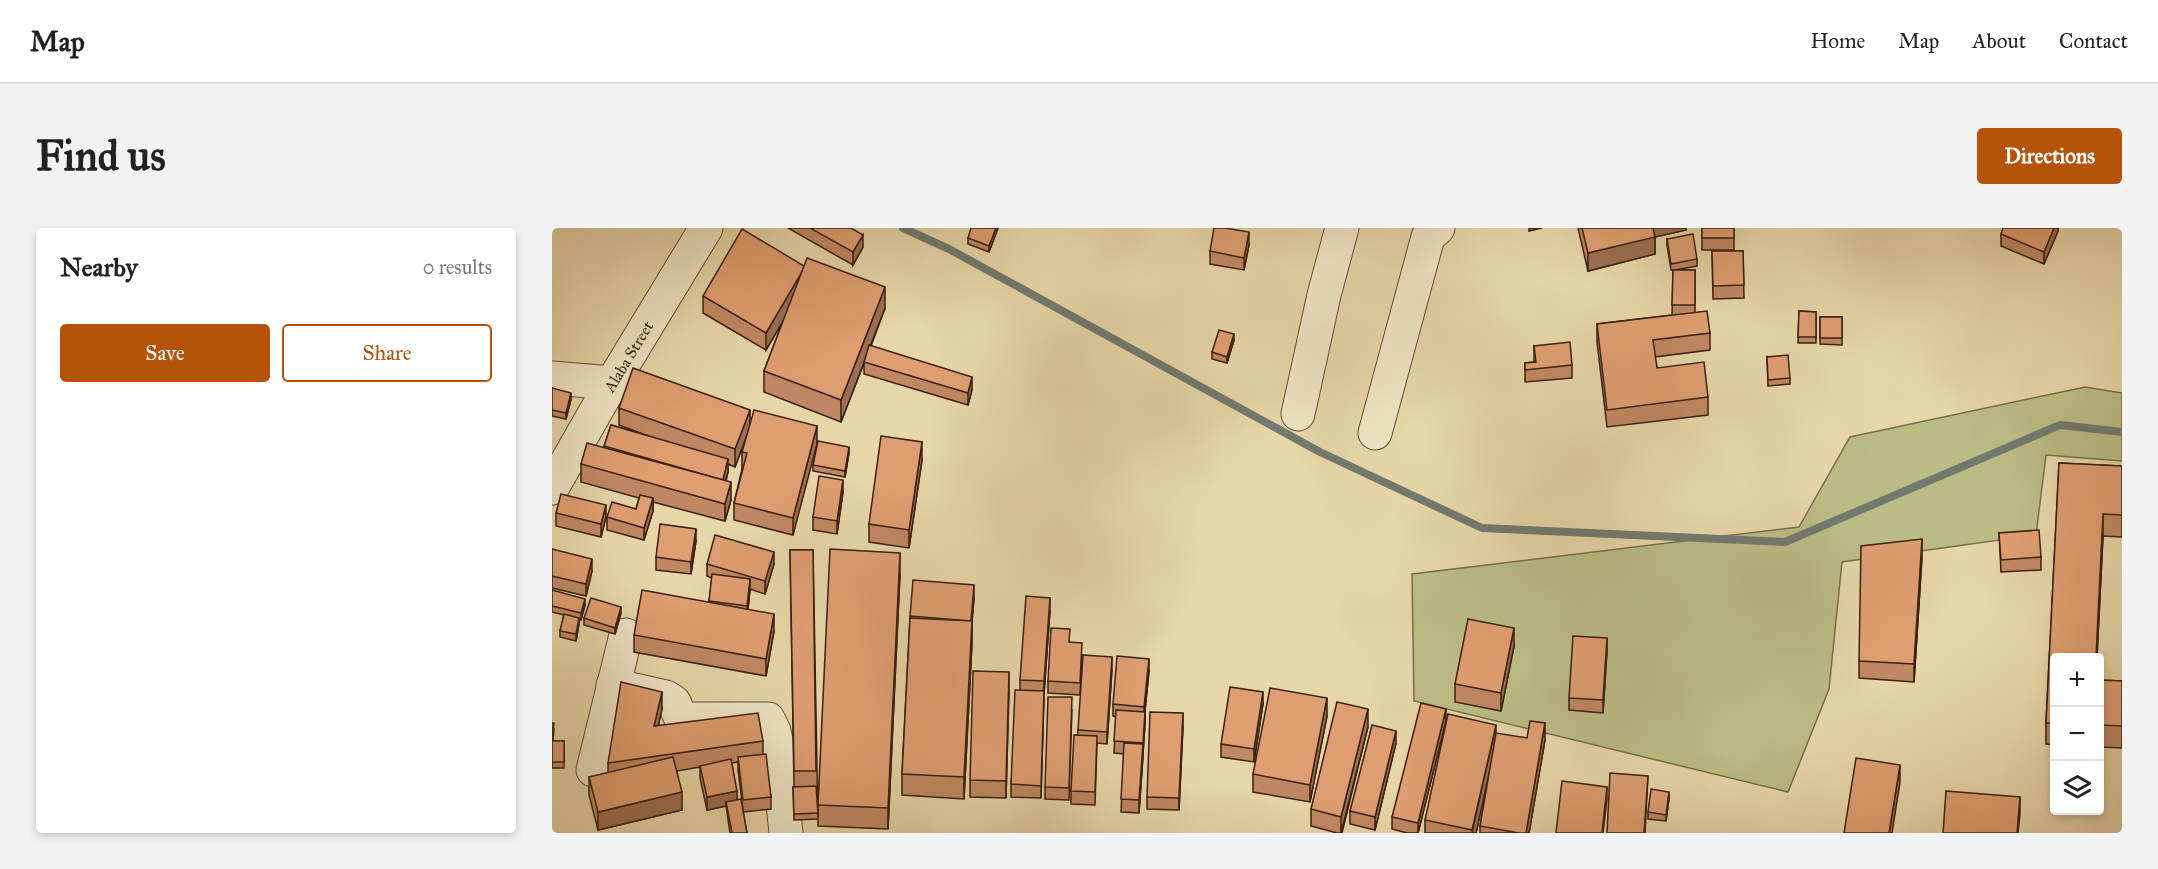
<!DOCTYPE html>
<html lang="en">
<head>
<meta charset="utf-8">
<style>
	body { margin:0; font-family:"IM FELL Great Primer",serif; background:#f2f2f2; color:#222 }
	.controls { position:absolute; right:18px; bottom:18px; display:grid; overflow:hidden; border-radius:6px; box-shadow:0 3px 9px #0003 }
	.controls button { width:54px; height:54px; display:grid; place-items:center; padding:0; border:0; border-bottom:2px solid #e0e0e0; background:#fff; color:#222; font:30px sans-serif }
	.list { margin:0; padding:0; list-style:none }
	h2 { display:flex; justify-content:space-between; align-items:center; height:78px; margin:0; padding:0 24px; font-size:26px }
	h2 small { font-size:20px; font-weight:400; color:#767676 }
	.actions { display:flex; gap:12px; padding:18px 24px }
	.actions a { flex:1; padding:14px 0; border:2px solid #b45309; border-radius:6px; text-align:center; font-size:21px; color:#b45309 }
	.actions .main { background:#b45309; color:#fff }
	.icon { flex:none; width:33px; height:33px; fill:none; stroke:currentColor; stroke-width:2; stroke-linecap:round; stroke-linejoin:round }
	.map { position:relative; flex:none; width:1570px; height:605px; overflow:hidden; border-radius:6px }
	header { display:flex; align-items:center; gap:36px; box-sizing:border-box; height:84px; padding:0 30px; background:#fff; border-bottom:2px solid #e0e0e0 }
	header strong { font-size:28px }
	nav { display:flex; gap:33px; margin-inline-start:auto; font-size:21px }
	.intro { display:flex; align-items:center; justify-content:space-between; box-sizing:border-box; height:144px; padding:0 36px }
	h1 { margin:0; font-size:42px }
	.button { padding:15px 27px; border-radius:6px; background:#b45309; color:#fff; font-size:21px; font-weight:700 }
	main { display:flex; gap:36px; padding:0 36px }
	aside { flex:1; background:#fff; border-radius:6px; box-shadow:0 3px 9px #0003 }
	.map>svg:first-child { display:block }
	.green { fill:#bbbc84; stroke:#7a6e4a; stroke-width:1.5 }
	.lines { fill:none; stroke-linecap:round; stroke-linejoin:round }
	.stream { stroke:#727a70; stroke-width:8 }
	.minor-casing { stroke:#644d36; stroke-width:35 }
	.minor { stroke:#efe4c6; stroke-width:33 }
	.wall { fill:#c08862; stroke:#391f10; stroke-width:1.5; fill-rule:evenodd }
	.shaded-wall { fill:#9c6f50; stroke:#391f10; stroke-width:1.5 }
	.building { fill:#df9e72; stroke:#391f10; stroke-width:1.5 }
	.labels { text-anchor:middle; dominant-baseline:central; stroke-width:4.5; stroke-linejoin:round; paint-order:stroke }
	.street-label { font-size:16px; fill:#391f10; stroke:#efe4c6 }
</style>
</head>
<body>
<header>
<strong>Map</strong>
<nav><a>Home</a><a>Map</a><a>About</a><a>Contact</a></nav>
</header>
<div class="intro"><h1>Find us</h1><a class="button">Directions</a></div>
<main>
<aside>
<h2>Nearby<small>0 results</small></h2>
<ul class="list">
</ul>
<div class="actions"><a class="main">Save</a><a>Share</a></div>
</aside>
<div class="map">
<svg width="1570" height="605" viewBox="0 0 1570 605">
	<rect width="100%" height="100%" fill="#e7d6a8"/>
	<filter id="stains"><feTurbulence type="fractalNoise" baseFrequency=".00333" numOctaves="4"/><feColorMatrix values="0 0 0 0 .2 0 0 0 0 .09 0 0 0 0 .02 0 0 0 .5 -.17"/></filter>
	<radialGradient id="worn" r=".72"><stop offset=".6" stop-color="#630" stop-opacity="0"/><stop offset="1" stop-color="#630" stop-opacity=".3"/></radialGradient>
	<!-- green -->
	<polygon class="green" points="1533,159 1570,165 1570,233 1494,227 1484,307 1290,334 1277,461 1236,564 862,473 860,346 1247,299 1298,209"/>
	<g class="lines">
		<!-- stream -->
		<polyline class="stream" points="351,0 397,21 768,224 930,300 1233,314 1508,197 1570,204"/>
		<!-- minor casing -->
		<g class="minor-casing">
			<g id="minor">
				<polyline points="0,150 60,155"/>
				<polyline points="746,186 772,67 790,0"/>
				<polyline points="823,205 876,9 886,0"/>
				<path id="s1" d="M0,260L60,155L154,0"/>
				<polyline points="61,457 114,469 122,474 129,491 216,491 222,503 225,517 234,605"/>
				<polyline points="41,542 74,407"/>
			</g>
		</g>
		<!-- minor -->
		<use href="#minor" class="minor"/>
	</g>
	<!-- wall -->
	<g class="wall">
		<polygon points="236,0 299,0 311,19 301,37"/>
		<polygon points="446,0 437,24 416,16 416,10"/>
		<polygon points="1026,0 1134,0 1134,2 1103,9 1103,26 1036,43"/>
		<rect x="1150" y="0" width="32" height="22"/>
		<polygon points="1506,0 1506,3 1492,36 1449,18 1449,6"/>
		<polygon points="1115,11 1145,31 1145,38 1123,42 1143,42 1143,85 1158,105 1158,122 1103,129 1105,140 1156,169 1156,187 1055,199 1045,114 1045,96 1120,87 1121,42 1119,42 1115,17"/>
		<polygon points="697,17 692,42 658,36 658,23"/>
		<polygon points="1160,23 1191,23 1192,70 1161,71"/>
		<polygon points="252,38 333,80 319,118 420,162 416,177 312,146 312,135 289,194 212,164 212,143 231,93 214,122 151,85 151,68"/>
		<polygon points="1247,83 1264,84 1264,115 1246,115"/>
		<polygon points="1268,89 1290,89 1290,117 1268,116"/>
		<polygon points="682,112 675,135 660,131 660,124"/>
		<polygon points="982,118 1020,137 1020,150 973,154 973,135 982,134"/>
		<polygon points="1215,129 1238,150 1238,156 1216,158"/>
		<polygon points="0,160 19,171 14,191 0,188"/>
		<polygon points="67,180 198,196 265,198 241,307 182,292 182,275 190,241 190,224 195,207 183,239 176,236 176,244 174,253 179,272 173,293 101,274 101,283 92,312 55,302 55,289 84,281 87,270 29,254 29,236 52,219 59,197 99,209 67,197"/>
		<polygon points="297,225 293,249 261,243 261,237"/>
		<polygon points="370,232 357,320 317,314 317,296"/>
		<polygon points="1507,235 1570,238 1570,309 1551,308 1545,429 1503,429 1503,517 1494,516 1494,495"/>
		<polygon points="291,264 285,306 261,302 261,289"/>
		<polygon points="4,285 54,289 49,309 4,298"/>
		<polygon points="1447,305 1489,329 1489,342 1449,344"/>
		<polygon points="144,313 139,346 104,342 104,329"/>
		<polygon points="0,321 40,343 34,368 0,360"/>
		<polygon points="238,322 261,322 266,591 242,592 241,559 242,559"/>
		<polygon points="1370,329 1362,454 1307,450 1307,433"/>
		<polygon points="155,336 222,336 213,366 198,361 196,381 222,403 214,448 82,424 82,407 157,374 160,350 155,348"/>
		<polygon points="348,346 336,601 266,598 266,577"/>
		<polygon points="0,362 33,377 29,392 27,391 27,396 24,413 8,409 8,403 12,387 0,384"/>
		<polygon points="422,370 420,393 420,415 412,571 350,567 350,546 358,388"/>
		<polygon points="498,382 492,466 489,570 459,569 459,556 468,462 468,452"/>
		<polygon points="69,385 63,406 32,397 32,390"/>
		<polygon points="518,414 530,427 528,467 496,465 496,453"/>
		<polygon points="962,418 949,483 903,474 903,456"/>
		<polygon points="1055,422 1051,485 1017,482 1017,470"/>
		<polygon points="560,441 555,516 545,515 543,577 519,576 519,563 526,502"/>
		<polygon points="597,443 593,484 593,496 587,585 569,584 572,526 562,525 564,489 561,488 561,476"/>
		<polygon points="1548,452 1570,453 1570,520 1548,519"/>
		<polygon points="457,461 454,570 418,569 418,552"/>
		<polygon points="711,476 702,534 669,529 669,516"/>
		<path d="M110,481L106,498L211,513V527L219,569V581L191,584L195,605H178L174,578L155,582L148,550V539L125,543L130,582L46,602L37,567V549L56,545V535ZM186,534V542L191,581L185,572L180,535Z"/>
		<polygon points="520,481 517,572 493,571 493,559"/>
		<polygon points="775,488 758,574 701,564 701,546"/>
		<polygon points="894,493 866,605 855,605 840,601 840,589"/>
		<polygon points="0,495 2,501 1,513 12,513 12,540 0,540"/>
		<polygon points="631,498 627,582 595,581 595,569"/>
		<polygon points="816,499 790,605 785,605 759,598 759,581"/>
		<polygon points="944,508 993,512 977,605 928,605 928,598 939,537 924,605 873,605 873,592"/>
		<polygon points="844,515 823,602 798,596 798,583"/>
		<polygon points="1117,571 1114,593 1096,591 1096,584"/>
	</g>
	<!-- shaded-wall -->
	<g class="shaded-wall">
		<polygon points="444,0 446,0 437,24 437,18"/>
		<polygon points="977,0 990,0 977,3"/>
		<polygon points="1099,0 1134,0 1134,2 1103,9 1103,26 1036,43 1036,25"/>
		<polygon points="1502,0 1506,0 1506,3 1492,36 1492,24"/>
		<polygon points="697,4 697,17 692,42 692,30"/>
		<polygon points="311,7 311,19 301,37 301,24"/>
		<polygon points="253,38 253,56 214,122 214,105"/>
		<polygon points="333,59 333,80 289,194 289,172"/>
		<polygon points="682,106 682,112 675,135 675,129"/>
		<polygon points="420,149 420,162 416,177 416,165"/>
		<polygon points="19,165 19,171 14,191 14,185"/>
		<polygon points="198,182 198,199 183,239 183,221"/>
		<polygon points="265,198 265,216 241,307 241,290"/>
		<polygon points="370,214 370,232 357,320 357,302"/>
		<polygon points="297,219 297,225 293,249 293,243"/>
		<polygon points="176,231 176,244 170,266 170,253"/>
		<polygon points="291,252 291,264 285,306 285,293"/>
		<polygon points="179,254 179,272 173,293 173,276"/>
		<polygon points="101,270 101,283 92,312 92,300"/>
		<polygon points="54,277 54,289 49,309 49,296"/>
		<polygon points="1551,286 1551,308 1545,429 1544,429"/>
		<polygon points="144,301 144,313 139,346 139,334"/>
		<polygon points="1370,311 1370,329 1362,454 1362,436"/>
		<polygon points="222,324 222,336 213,366 213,353"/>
		<polygon points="348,325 348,346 336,601 336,580"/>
		<polygon points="40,331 40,343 34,368 34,356"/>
		<polygon points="198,351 198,363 195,390 195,378"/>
		<polygon points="422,357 422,370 419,406 419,393"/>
		<polygon points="498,370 498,382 492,466 489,570 492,453"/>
		<polygon points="33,371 33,377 29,392 29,385"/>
		<polygon points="69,379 69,385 63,406 63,400"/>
		<polygon points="222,386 222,403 214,448 214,431"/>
		<polygon points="27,390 27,396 24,413 24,406"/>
		<polygon points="420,393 420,415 412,571 412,549"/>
		<polygon points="962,400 962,418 949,483 949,465"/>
		<polygon points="1055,410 1055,422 1051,485 1051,472"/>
		<polygon points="560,429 560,441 555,516 555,504"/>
		<polygon points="597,431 597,443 592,491 592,479"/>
		<polygon points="457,444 457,461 454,570 454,553"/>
		<polygon points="110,464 110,481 102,516 102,498"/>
		<polygon points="711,464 711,476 702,534 702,521"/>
		<polygon points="775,470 775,488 758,574 758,557"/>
		<polygon points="816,481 816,499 789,605 789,589"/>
		<polygon points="894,481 894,493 866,605 866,595"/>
		<polygon points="593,484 593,496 591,527 591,515"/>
		<polygon points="631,485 631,498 627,582 627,570"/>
		<polygon points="993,495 993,512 977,605 974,605"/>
		<polygon points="944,497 944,514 924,605 920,605"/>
		<polygon points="844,503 844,515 823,602 823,589"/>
		<polygon points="591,516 591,529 587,585 587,572"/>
		<polygon points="1348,537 1348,554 1340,605 1337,605"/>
		<polygon points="1096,548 1093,605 1092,605"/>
		<polygon points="1055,559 1055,571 1051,605 1050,605"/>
		<polygon points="185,563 185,575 174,574 174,578 155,582 155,569"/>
		<polygon points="130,564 130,582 46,602 46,584"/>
		<polygon points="1117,564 1117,571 1114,593 1114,587"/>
		<polygon points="1468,569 1468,586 1466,605 1465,605"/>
	</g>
	<!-- building -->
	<g class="building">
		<polygon points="258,0 299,0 311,7 301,24"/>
		<polygon points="419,0 444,0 437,18 416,10"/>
		<polygon points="662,0 673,0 697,4 692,30 658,23"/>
		<polygon points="1030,0 1101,0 1103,9 1036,25"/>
		<rect x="1150" y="0" width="32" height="10"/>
		<polygon points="1451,0 1502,0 1492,24 1449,6"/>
		<polygon points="190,1 252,38 250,44 214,105 151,68"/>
		<polygon points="1141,6 1145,31 1119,36 1115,11"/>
		<polygon points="1160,23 1191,23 1192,57 1161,58"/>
		<polygon points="255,30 333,59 289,172 212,143"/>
		<polygon points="1121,42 1143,42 1143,77 1120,77"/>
		<polygon points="1155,83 1158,105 1101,112 1105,140 1152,134 1156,169 1055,182 1045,96"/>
		<polygon points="1247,83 1264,84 1264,109 1246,109"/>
		<rect x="1268" y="89" width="22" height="21"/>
		<polygon points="667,102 682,106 675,129 660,124"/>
		<polygon points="1018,114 1020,137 973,142 973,135 984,134 982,118"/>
		<polygon points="317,117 420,149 416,165 312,134"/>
		<polygon points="1236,127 1238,150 1216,152 1215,129"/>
		<polygon points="81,140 198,182 183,221 67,180"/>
		<polygon points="0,160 19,165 14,185 0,182"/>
		<polygon points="202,182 265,198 241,290 182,275 195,225 190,224"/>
		<polygon points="59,197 176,231 171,252 52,218"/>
		<polygon points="329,208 370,214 357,302 317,296"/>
		<polygon points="266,213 297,219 293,243 261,237"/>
		<polygon points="35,215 179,254 173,276 29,236"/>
		<polygon points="1507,235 1570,238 1570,287 1551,286 1544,429 1503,429 1503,495 1494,495"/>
		<polygon points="267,248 291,252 285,293 261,289"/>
		<polygon points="9,266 54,277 49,296 4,285"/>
		<polygon points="88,267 101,270 92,300 55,289 60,274 84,281"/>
		<polygon points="108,296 144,301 139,334 104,329"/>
		<polygon points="1487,302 1489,329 1449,332 1447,305"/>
		<polygon points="163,307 222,324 213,353 155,336"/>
		<polygon points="1370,311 1362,436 1307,433 1309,318"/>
		<polygon points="0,321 40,331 34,356 0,348"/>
		<polygon points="278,321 348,325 336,580 266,577"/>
		<polygon points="238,322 261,322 264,543 242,543"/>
		<polygon points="160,346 198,351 195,378 157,373"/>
		<polygon points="361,352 422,357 419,393 358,388"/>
		<polygon points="0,362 33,371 29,385 0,378"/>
		<polygon points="90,362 222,386 214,431 82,407"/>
		<polygon points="474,368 498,370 492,453 468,452"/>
		<polygon points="39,370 69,379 63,400 32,390"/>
		<polygon points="12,386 27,390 24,406 8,403"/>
		<polygon points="358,390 420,393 412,549 350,546"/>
		<polygon points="916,391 962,400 949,465 903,456"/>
		<polygon points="499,400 518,401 517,414 530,415 528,455 496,453"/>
		<polygon points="1021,408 1055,410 1051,472 1017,470"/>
		<polygon points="531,427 560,429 555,504 526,502"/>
		<polygon points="565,428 597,431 592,479 561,476"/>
		<polygon points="421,443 457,444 454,553 418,552"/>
		<polygon points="1548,452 1570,453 1570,498 1548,497"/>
		<polygon points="69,454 110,464 102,498 206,485 211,513 56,535"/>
		<polygon points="678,459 711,464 702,521 669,516"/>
		<polygon points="718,460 775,470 758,557 701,546"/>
		<polygon points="463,462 492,463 489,558 459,556"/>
		<polygon points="496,469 520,469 517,560 493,559"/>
		<polygon points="785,474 816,481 789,589 759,581"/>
		<polygon points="869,475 894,481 866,595 840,589"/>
		<polygon points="564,482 593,484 591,515 562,513"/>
		<polygon points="598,484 631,485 627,570 595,569"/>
		<polygon points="896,486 944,497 920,602 873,592"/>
		<polygon points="978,493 993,495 974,605 967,605 928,598 944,505 975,510"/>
		<polygon points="0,495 2,495 0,510"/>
		<polygon points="820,497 844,503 823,589 798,583"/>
		<polygon points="522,507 545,508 543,564 519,563"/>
		<rect x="0" y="513" width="12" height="21"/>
		<polygon points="572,515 591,516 587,572 569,571"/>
		<polygon points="214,526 219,569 191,572 186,529"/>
		<polygon points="121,529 130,564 46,584 37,549"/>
		<polygon points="1304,530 1348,537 1337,605 1292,605"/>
		<polygon points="179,531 185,563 155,569 148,538"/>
		<polygon points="1058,545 1096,548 1092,605 1055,605"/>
		<polygon points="1010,553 1055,559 1050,605 1004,605"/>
		<polygon points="264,558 266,585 242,586 241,559"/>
		<polygon points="1099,561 1117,564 1114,587 1096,584"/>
		<polygon points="1394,563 1468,569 1465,605 1391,605"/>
		<polygon points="189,571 195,605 180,605 174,574"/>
	</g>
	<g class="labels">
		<!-- street labels -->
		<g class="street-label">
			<text stroke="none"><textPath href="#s1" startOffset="152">Alaba Street</textPath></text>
		</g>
	</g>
	<rect width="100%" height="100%" filter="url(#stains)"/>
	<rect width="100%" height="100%" fill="url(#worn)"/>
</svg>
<div class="controls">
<button>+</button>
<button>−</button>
<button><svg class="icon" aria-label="layers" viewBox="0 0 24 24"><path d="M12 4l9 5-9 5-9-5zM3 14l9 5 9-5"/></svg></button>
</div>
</div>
</main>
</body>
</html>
